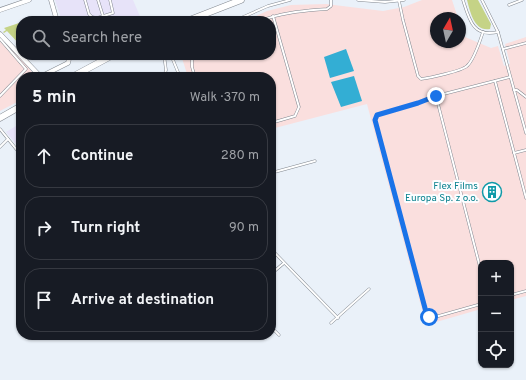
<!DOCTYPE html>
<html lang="en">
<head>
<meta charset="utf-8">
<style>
	body { margin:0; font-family:Overpass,sans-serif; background:#20242c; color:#f1f3f6 }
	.controls { position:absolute; right:12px; bottom:12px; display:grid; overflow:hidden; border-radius:8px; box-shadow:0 1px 3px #0004 }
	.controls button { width:36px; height:36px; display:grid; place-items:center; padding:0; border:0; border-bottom:1px solid #363941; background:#171b24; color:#f1f3f6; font:20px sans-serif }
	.compass { position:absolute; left:430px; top:12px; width:36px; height:36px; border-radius:50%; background:#171b24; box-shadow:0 1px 3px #0004; rotate:9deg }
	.stop { position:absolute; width:12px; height:12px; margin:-9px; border:3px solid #1a73e8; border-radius:50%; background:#fff }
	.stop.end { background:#1a73e8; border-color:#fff; box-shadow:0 1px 4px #0008 }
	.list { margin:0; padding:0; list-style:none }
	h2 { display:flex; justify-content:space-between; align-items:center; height:52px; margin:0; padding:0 16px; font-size:17px }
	h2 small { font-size:13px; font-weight:400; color:#9ea1a6 }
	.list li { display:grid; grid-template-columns:26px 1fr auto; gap:12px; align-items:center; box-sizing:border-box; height:64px; margin:0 8px 8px; padding:0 8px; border:1px solid #363941; border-radius:16px }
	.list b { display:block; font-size:15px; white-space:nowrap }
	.list em { font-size:13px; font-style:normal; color:#9ea1a6 }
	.icon { flex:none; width:22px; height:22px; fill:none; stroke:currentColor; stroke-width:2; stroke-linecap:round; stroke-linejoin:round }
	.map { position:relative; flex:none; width:526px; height:380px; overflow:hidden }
	.search { position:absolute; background:#171b24; box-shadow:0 1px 3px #0004; left:16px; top:16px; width:260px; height:44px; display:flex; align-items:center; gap:10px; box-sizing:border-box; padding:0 14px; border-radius:16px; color:#9ea1a6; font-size:15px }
	.panel { position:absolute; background:#171b24; box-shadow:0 1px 3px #0004; left:16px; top:72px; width:260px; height:268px; border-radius:16px }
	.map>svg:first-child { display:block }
	.commercial { fill:#e7e3f9 }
	.industrial { fill:#fadfde }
	.green { fill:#c5d386 }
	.water { fill:#33aed4 }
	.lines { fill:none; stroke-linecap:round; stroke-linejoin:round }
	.service-casing { stroke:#828890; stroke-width:3 }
	.minor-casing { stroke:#828890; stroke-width:5 }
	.primary-casing { stroke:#828890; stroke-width:7 }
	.service { stroke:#fff; stroke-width:2 }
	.minor { stroke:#fff; stroke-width:4 }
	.primary { stroke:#fff; stroke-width:6 }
	.route { stroke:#1a73e8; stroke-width:5 }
	.labels { text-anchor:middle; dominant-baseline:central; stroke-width:4; stroke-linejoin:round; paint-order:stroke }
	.culture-label { font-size:10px; fill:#0d838f; stroke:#fcfdff; text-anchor:end }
</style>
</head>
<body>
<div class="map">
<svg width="526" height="380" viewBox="0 0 526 380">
	<rect width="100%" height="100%" fill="#eaf1f9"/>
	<!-- commercial -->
	<g class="commercial">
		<polygon points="55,0 133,0 142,21 62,21"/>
		<polygon points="21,123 21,150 6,132"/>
	</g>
	<!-- industrial -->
	<g class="industrial">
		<polygon points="422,0 452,0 458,18 436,18 436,42 460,42 460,22 465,37 491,48 498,46 504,66 510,64 505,44 526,37 526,296 511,300 511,263 481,263 481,309 426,325 367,104 271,129 271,77 188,77 181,55 271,55 271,21 245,21 267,11 291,5 326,4 383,11 404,7"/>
		<polygon points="0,35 20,57 36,77 21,77 21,100 0,111"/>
	</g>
	<!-- green -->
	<g class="green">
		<path d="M467,0H478L491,24L490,29C474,32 470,11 467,0Z"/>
		<polygon points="19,23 21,30 21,46 7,31 4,33 3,32 6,30 4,28"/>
	</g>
	<!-- water -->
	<g class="water">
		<polygon points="346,49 354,71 330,78 324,57"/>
		<polygon points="354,76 362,101 341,107 331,82"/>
	</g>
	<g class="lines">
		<!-- service casing -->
		<g class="service-casing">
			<g id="service">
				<polyline points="85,0 89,14 92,17 97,18 113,13 110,0"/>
				<polyline points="98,0 103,16"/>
				<polyline points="358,0 385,2 404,0"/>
				<path d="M463,0C469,19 473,38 498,32"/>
				<polyline points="482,0 498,32 526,133"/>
				<path d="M399,1L403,20L418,76L421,79C429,78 462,71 467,66C474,60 480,41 483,32"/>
				<polyline points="509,5 522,0"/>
				<polyline points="234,21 268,6 290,0"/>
				<path d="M260,21C282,12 304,11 327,9L331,6V0"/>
				<polyline points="0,39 26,69 0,96"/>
				<polyline points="503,49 526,43"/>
				<polyline points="171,55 180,77"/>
				<polyline points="192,55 192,67 195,77"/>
				<polyline points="164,77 166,70 164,55"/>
				<polyline points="495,81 526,198"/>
				<polyline points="514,90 517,90 526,97"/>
				<polyline points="436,96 418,103 377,115 375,120 426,312 429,317 435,317 481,304"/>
				<polyline points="271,123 295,116 299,107 273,16"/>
				<polyline points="0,129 21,155"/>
				<polyline points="0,147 8,139"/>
				<polyline points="514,153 526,150"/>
				<polyline points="271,173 315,161"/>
				<polyline points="271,249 338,318"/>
				<polyline points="481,271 436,96 510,77"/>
				<polyline points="271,274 284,263"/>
				<polyline points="511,295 526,291"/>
				<polyline points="331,323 369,289"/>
				<polyline points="271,327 279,335"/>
			</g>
		</g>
		<!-- minor casing -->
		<g class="minor-casing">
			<g id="minor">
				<polyline points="51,0 57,21"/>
				<polyline points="0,10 29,0"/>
				<polyline points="0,34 38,74 42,76 68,63 69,59 68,55"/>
			</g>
		</g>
		<!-- primary casing -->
		<g class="primary-casing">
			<g id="primary">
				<polyline points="187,21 241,0"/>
				<polyline points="72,77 113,55"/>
				<polyline points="0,118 21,106"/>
			</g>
		</g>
		<!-- service -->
		<use href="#service" class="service"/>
		<!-- minor -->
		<use href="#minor" class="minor"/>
		<!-- primary -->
		<use href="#primary" class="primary"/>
	</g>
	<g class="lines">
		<!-- route -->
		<polyline class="route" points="429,317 426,312 375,120 377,115 418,103 436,96"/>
	</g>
	<!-- icons -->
	<defs>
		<g id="building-ring" transform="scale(1)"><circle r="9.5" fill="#fcfdff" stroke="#0f9aa8" stroke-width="1.5"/><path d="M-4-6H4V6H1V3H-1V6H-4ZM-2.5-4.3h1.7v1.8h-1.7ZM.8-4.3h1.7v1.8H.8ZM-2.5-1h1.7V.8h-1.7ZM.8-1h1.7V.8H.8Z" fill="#0f9aa8"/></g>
	</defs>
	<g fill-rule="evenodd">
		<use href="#building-ring" x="492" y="192"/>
	</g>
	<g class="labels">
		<!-- culture labels -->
		<g class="culture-label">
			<text x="478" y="186">Flex Films<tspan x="478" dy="12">Europa Sp. z o.o.</tspan></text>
		</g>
	</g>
</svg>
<div class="controls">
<button>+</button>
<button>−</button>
<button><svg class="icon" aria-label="locate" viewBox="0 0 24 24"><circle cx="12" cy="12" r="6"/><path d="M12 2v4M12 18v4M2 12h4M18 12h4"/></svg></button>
</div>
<svg class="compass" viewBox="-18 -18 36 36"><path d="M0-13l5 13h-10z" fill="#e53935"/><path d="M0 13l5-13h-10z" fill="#9ea1a6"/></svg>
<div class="stop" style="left:429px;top:317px"></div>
<div class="stop end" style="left:436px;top:96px"></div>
<div class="search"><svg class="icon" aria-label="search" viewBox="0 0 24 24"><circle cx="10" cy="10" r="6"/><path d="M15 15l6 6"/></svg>Search here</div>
<section class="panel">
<h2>5 min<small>Walk · 370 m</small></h2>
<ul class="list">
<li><svg class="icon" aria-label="ahead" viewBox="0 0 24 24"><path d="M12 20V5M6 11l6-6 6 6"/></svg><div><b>Continue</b></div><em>280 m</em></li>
<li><svg class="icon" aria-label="right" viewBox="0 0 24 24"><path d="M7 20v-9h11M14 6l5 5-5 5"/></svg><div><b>Turn right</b></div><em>90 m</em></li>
<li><svg class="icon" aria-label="arrive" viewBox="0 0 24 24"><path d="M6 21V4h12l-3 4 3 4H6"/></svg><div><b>Arrive at destination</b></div></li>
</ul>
</section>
</div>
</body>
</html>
